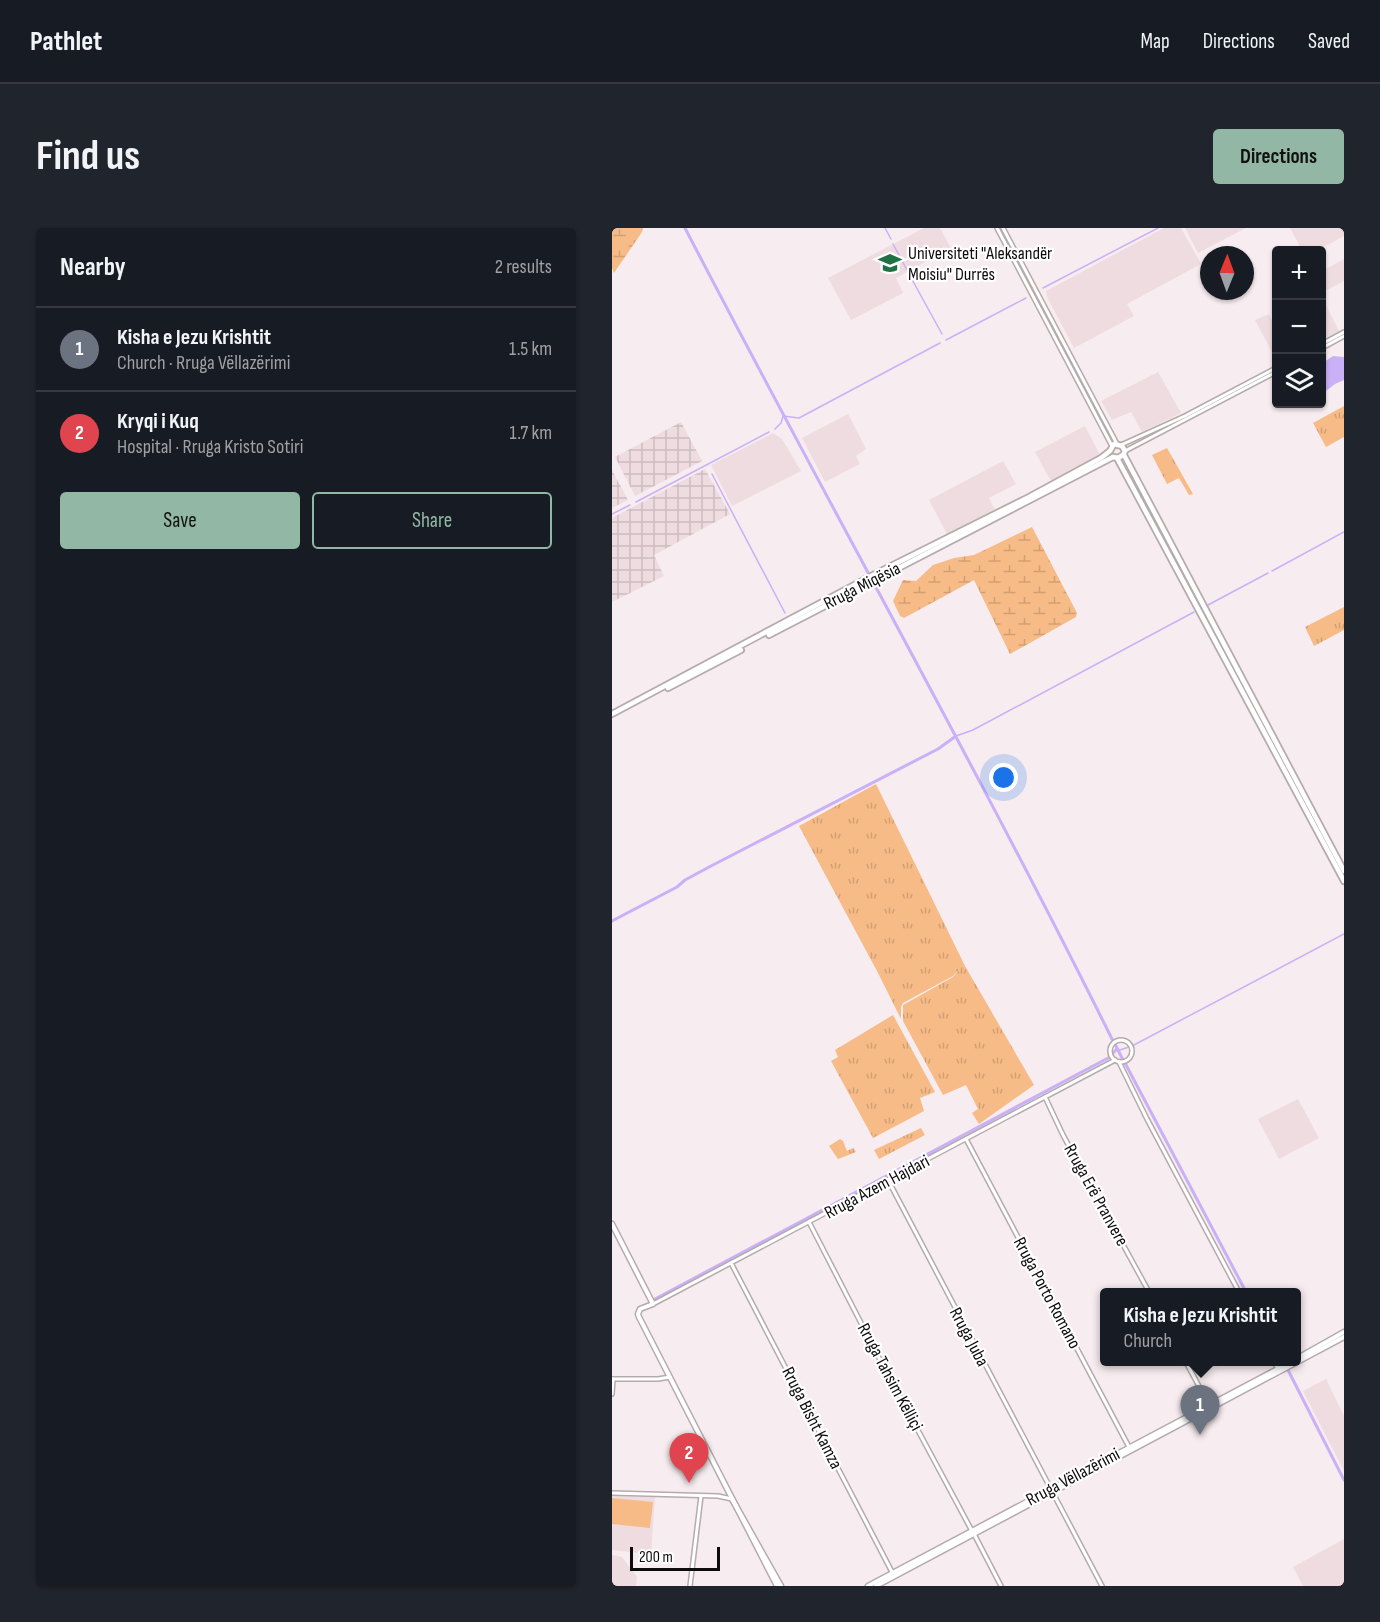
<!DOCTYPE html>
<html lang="en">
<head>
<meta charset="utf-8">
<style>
	body { margin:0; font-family:"Sofia Sans Condensed",sans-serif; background:#20242c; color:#f1f3f6 }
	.controls { position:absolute; right:18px; top:18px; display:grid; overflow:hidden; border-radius:6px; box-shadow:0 2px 4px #0004 }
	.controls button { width:54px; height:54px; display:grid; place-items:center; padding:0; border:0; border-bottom:2px solid #363941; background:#171b24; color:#f1f3f6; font:30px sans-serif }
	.compass { position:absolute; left:588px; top:18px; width:54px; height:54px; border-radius:50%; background:#171b24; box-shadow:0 2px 4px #0004; rotate:1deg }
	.scale { position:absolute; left:18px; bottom:15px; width:90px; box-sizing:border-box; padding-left:6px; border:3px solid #0e0b0c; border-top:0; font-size:16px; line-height:21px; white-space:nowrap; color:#0e0b0c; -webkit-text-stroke:4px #fff; paint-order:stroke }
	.you { position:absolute; left:392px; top:550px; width:21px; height:21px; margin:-15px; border:4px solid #fff; border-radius:50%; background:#1a73e8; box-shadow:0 0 0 9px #1a73e833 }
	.badge { display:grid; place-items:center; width:39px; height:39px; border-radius:50%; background:#92b8a5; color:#fff; font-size:20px; font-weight:700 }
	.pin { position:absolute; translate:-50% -50px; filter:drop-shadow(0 2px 3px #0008) }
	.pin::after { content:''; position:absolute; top:32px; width:21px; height:18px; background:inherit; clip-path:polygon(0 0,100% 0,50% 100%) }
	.popup { position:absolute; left:488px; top:1060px; width:201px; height:78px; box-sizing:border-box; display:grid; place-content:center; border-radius:6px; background:#171b24; filter:drop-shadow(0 2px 4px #0005); font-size:20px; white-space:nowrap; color:#9ea1a6 }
	.popup b { font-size:22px; color:#f1f3f6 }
	.popup::after { content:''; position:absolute; left:50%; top:100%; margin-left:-12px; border:12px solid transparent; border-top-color:#171b24 }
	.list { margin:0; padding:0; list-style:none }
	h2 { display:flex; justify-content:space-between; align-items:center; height:78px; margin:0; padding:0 24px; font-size:26px }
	h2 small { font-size:20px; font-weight:400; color:#9ea1a6 }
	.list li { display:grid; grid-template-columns:39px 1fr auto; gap:18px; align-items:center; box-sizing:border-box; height:84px; padding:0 24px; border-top:2px solid #363941 }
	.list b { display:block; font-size:22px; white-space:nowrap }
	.list p { margin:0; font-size:20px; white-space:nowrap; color:#9ea1a6 }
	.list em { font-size:20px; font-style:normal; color:#9ea1a6 }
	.actions { display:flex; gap:12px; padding:18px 24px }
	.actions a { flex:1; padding:14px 0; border:2px solid #92b8a5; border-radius:6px; text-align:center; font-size:21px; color:#92b8a5 }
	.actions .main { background:#92b8a5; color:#111 }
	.icon { flex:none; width:33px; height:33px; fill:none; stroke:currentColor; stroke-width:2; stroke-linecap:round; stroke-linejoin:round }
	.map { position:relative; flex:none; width:732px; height:1358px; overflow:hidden; border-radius:6px }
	header { display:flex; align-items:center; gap:36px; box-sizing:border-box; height:84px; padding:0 30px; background:#171b24; border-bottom:2px solid #363941 }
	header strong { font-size:28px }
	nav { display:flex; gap:33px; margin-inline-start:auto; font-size:21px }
	.intro { display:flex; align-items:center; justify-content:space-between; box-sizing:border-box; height:144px; padding:0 36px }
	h1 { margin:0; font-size:42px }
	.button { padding:15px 27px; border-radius:6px; background:#92b8a5; color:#111; font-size:21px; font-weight:700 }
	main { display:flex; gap:36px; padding:0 36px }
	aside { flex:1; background:#171b24; border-radius:6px; box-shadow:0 2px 4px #0004 }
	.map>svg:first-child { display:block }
	.built { fill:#efdce1 }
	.industrial { fill:url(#industrial-grid) }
	.grass { fill:url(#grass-tufts) }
	.wetland { fill:url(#wetland-marsh) }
	.pitch { fill:#f6bb87 }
	.water { fill:#cab0f7 }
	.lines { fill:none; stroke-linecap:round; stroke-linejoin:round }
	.stream { stroke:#cab0f7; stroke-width:1.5 }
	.canal { stroke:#cab0f7; stroke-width:3 }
	.tertiary-casing { stroke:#b5abad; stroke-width:6 }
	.secondary-casing { stroke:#b5abad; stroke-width:7 }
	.primary-casing { stroke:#b5abad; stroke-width:8 }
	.tertiary { stroke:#fff; stroke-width:3 }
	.secondary { stroke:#fff; stroke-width:4 }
	.primary { stroke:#fff; stroke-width:4.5 }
	.labels { text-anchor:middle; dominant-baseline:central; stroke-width:4.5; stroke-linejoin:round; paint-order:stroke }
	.poi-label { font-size:18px; fill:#0e0b0c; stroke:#fff; text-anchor:start }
	.street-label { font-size:18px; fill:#0e0b0c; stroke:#fff }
</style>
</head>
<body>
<header>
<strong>Pathlet</strong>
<nav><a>Map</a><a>Directions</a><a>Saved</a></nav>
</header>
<div class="intro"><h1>Find us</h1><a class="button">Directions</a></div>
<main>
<aside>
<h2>Nearby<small>2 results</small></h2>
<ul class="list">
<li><span class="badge" style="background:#6b7280">1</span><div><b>Kisha e Jezu Krishtit</b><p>Church · Rruga Vëllazërimi</p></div><em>1.5 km</em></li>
<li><span class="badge" style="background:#e0444e">2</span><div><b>Kryqi i Kuq</b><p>Hospital · Rruga Kristo Sotiri</p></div><em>1.7 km</em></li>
</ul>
<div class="actions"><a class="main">Save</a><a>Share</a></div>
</aside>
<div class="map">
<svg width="732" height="1358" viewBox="0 0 732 1358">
	<defs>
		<pattern id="industrial-grid" width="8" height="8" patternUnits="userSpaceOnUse" patternTransform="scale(1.5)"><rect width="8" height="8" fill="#efdce1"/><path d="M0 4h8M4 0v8" fill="none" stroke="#ccbbc0"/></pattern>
		<pattern id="grass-tufts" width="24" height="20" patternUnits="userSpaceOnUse" patternTransform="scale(1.5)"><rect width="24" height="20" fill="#f6bb87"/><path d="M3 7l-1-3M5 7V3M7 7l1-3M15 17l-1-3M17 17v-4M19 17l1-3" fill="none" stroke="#d29f73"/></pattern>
		<pattern id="wetland-marsh" width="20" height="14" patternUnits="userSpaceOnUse" patternTransform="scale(1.5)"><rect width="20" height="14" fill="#f6bb87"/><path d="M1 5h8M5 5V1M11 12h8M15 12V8" fill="none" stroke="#d29f73"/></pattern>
	</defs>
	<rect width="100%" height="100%" fill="#f7ecef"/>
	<!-- built -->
	<g class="built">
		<polygon points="312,0 328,0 339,20 284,50 291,65 239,92 216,50"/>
		<polygon points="552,0 569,0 589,36 515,76 522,88 462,120 435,69 434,63"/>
		<polygon points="573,0 634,0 586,25"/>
		<polygon points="678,0 732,0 732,8 706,22 690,22"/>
		<polygon points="732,31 732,53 711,64 710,43"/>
		<polygon points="710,69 727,103 710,113"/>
		<polygon points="657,86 664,100 664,132 643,92"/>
		<polygon points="546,144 569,185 530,204 519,184 500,192 489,173"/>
		<polygon points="236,186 254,221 244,228 248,236 213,254 190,210"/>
		<polygon points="473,198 488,227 439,253 423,224"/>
		<polygon points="161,205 170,211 189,243 120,278 99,237"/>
		<polygon points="391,233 404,256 377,270 383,282 335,306 317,272"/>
		<polygon points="686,871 707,910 667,931 646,891"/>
		<polygon points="714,1151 732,1188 732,1243 691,1163"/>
		<polygon points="0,1268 43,1269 39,1326 0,1322"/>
		<polygon points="732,1311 732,1358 691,1358 681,1339"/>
		<polygon points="0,1327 10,1329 25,1349 24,1358 0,1358"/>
	</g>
	<!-- industrial -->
	<g class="industrial">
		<polygon points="69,194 90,233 23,268 3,229"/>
		<polygon points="93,241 118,286 42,327 52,348 0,374 0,290"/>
		<polygon points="0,242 16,272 0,280"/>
	</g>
	<!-- grass -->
	<g class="grass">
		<polygon points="732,178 732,209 714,219 701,195"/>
		<polygon points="555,220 581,266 577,267 567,250 555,256 540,227"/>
		<polygon points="732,379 732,402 702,418 693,399"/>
		<polygon points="264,556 353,738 422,857 367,896 360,885 366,881 354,857 331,867 291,793 291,777 341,749 349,740 341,748 291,775 289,779 289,791 265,743 187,598"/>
		<polygon points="281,787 323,864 308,870 312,883 261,910 219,833 226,829 223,822"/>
		<polygon points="309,900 313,907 267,931 262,922"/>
		<polygon points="228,911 231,913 235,923 241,920 244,924 226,931 217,918"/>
	</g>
	<!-- wetland -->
	<g class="wetland">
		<polygon points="0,0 31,0 30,4 2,45 0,40"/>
		<polygon points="420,299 465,385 464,389 398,426 362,352 292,390 288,388 281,373 291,352 304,353 321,337 342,330 362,327"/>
	</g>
	<!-- pitch -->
	<polygon class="pitch" points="0,1270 41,1274 38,1300 0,1296"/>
	<!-- water -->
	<polygon class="water" points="721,128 732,129 732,152 723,156 710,166 710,145 714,140 712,134"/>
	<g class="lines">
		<!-- stream -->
		<g class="stream">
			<polyline points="273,0 279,11"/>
			<polyline points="281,16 295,42"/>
			<polyline points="297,46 330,106"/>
			<polyline points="431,60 546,0"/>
			<polyline points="334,112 414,70"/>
			<polyline points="163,201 169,195 171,188 187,190 328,115"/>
			<polyline points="100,246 173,385"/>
			<polyline points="24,274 157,204"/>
			<polyline points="0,286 18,277"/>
			<polyline points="660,343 732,304"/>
			<polyline points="596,377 656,345"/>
			<polyline points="344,508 361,502 582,384"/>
			<polyline points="520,818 732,706"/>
			<polyline points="505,821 508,822 517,819"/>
		</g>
		<!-- canal -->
		<g class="canal">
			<path d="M73,0C214,272 365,539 501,813"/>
			<polyline points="0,693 65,659 73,652 99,638 326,521 344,508"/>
			<polyline points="503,816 511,832"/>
			<polyline points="500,826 505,821"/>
			<polyline points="513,835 634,1064"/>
			<polyline points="43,1071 498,829"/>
			<polyline points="670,1134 676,1142 732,1252"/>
		</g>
		<!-- tertiary casing -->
		<g class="tertiary-casing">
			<g id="tertiary">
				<polyline points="385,0 500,218"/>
				<polyline points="391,0 505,216"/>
				<polyline points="710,116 732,104"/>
				<polyline points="710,120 732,108"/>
				<polyline points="509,217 573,188 664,140"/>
				<polyline points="513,223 664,144"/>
				<circle cx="509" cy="823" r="11"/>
				<polyline points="507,834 535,891 627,1064"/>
				<polyline points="433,869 451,907 537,1064"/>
				<polyline points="354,911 517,1219"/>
				<polyline points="276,952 490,1358"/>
				<polyline points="197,994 265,1126 360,1303"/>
				<polyline points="119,1035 280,1344"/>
				<polyline points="41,1076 503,832"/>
				<polyline points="574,1134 597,1177"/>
				<polyline points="662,1134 666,1141"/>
				<polyline points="0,1151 46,1151 58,1149"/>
				<polyline points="0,1166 1,1151"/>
				<polyline points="0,1265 106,1268 120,1271"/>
				<polyline points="362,1306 389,1358"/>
				<polyline points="78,1358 89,1268"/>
			</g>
		</g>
		<!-- secondary casing -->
		<g class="secondary-casing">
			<g id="secondary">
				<polyline points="0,996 41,1076 28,1081 26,1086 27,1089 165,1358"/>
				<polyline points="684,1131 732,1104"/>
				<polyline points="120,1271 169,1358"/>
				<polyline points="256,1358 679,1134"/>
				<polyline points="264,1358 732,1109"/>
			</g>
		</g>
		<!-- primary casing -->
		<g class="primary-casing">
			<g id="primary">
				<polyline points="512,227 732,643"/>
				<polyline points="505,230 732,653"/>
				<polyline points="157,407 501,229"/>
				<polyline points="56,460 129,422"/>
				<polyline points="0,486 263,346 417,269 489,230 498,223 502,216 510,218 513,223 511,227 506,230 501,229"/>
			</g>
		</g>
		<!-- tertiary -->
		<use href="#tertiary" class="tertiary"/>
		<!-- secondary -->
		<use href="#secondary" class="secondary"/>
		<!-- primary -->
		<use href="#primary" class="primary"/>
	</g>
	<!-- icons -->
	<defs>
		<g id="university-bare" transform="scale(1.8)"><path d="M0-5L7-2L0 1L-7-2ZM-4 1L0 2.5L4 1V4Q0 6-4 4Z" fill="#1e7142" stroke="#fff" stroke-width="2.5" paint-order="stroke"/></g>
	</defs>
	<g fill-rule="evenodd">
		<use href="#university-bare" x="278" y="35"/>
	</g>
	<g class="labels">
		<!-- poi labels -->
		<g class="poi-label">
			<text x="296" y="25">Universiteti "Aleksandër<tspan x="296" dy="21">Moisiu" Durrës</tspan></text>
		</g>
		<!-- street labels -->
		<g class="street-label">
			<text transform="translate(250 358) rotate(-27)">Rruga Miqësia</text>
			<text transform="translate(265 959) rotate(-28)">Rruga Azem Hajdari</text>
			<text transform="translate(484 967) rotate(61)">Rruga Erë Pranvere</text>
			<text transform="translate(435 1065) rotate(62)">Rruga Porto Romano</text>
			<text transform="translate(357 1109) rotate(62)">Rruga Juba</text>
			<text transform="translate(278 1149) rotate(62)">Rruga Tahsim Këlliçi</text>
			<text transform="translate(200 1190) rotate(63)">Rruga Bisht Kamza</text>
			<text transform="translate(461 1249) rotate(-28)">Rruga Vëllazërimi</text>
		</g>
	</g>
</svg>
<div class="controls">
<button>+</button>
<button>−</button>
<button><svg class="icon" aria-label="layers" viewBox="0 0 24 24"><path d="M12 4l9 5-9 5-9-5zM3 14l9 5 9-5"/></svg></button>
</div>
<svg class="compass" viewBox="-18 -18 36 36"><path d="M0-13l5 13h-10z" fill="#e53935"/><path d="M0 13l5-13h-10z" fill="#9ea1a6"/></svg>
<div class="scale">200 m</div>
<div class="you"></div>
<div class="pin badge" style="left:588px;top:1207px;background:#6b7280">1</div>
<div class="popup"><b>Kisha e Jezu Krishtit</b>Church</div>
<div class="pin badge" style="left:77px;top:1255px;background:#e0444e">2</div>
</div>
</main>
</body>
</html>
